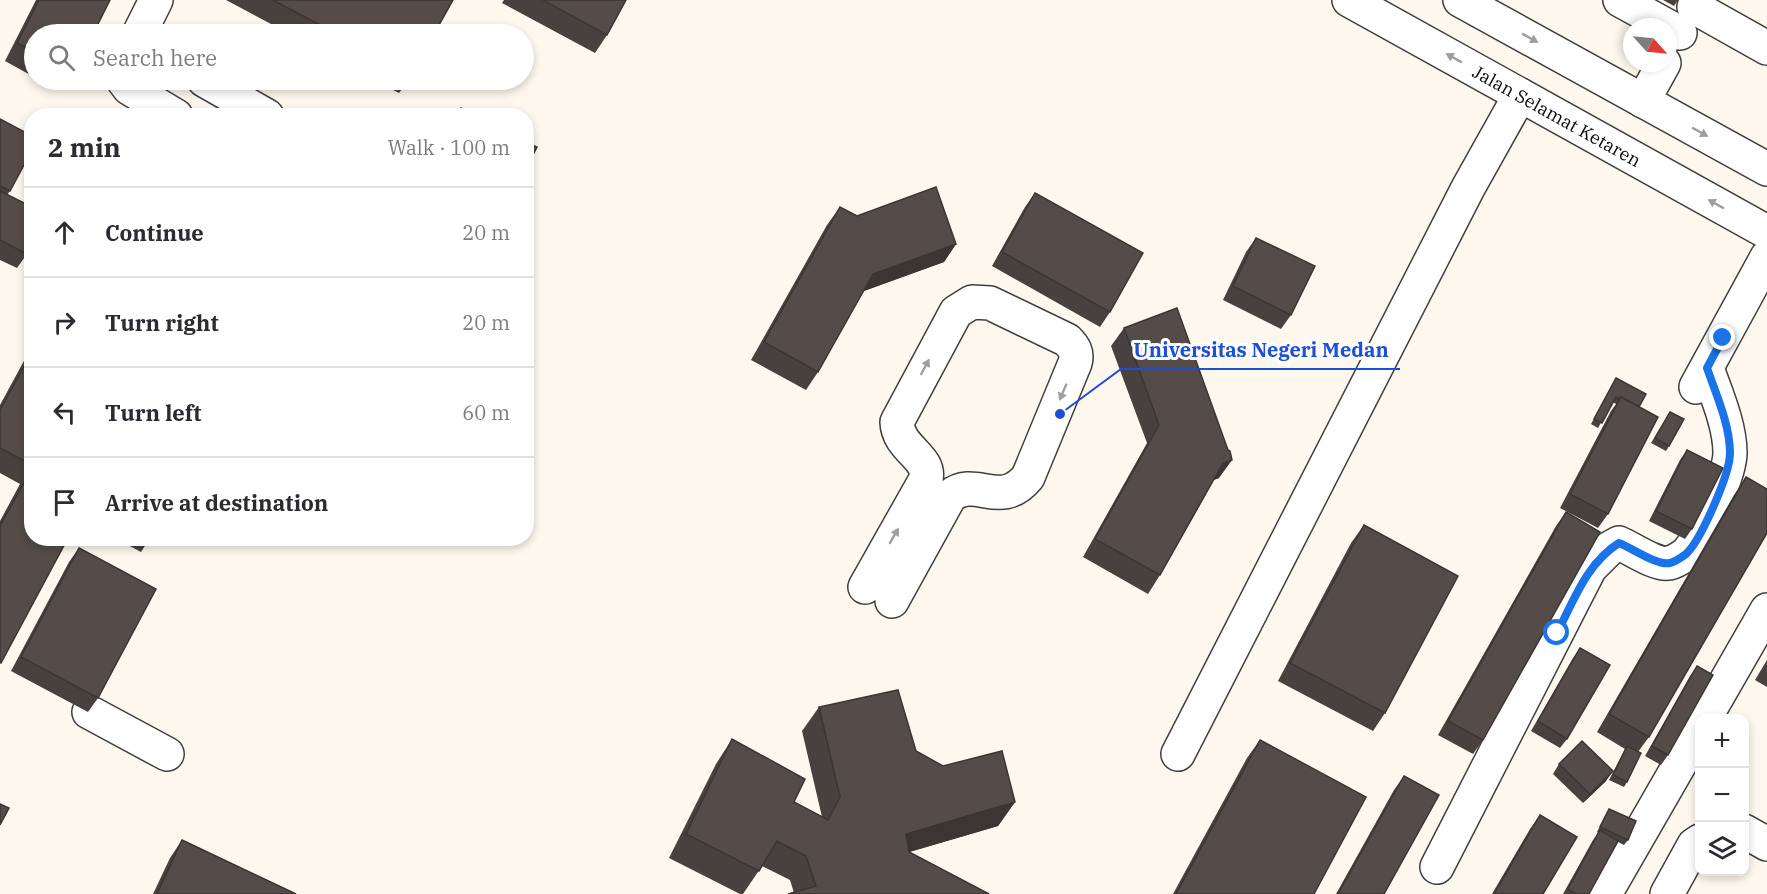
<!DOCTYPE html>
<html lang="en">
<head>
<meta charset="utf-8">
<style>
	body { margin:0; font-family:"IBM Plex Serif",serif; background:#f7f7f7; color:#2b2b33 }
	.controls { position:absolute; right:18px; bottom:18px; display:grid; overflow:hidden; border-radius:12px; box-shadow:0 3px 9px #0003 }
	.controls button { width:54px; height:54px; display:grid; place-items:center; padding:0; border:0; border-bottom:2px solid #e1e1e2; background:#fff; color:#2b2b33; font:30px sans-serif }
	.compass { position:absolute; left:1623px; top:18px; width:54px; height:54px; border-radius:50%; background:#fff; box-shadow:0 3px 9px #0003; rotate:117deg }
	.stop { position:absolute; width:18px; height:18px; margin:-14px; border:4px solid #1a73e8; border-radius:50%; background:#fff }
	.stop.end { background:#1a73e8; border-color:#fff; box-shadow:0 2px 6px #0008 }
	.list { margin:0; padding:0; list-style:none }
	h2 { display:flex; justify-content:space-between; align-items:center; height:78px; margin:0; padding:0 24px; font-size:26px }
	h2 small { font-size:20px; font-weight:400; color:#7c7c81 }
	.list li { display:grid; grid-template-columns:39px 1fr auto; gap:18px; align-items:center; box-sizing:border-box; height:90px; padding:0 24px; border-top:2px solid #e1e1e2 }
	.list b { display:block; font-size:22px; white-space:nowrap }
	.list em { font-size:20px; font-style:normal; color:#7c7c81 }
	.icon { flex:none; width:33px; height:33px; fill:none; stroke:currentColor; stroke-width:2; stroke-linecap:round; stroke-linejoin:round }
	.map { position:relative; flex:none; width:1767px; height:894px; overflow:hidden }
	.search { position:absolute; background:#fff; box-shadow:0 3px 9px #0003; left:24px; top:24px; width:510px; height:66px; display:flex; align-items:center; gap:15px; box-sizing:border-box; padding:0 21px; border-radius:33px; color:#7c7c81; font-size:22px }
	.panel { position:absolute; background:#fff; box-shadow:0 3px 9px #0003; left:24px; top:108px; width:510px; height:438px; border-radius:24px }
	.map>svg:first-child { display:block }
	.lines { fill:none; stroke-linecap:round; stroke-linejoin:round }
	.minor-casing { stroke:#404040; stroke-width:36 }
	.minor { stroke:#fff; stroke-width:33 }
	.wall { fill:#494140 }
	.shaded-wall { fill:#3c3534 }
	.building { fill:#554c4a; stroke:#3c3534; stroke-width:1.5 }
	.oneway { fill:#9e9e9e }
	.route { stroke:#1a73e8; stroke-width:8 }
	.labels { text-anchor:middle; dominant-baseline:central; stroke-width:6; stroke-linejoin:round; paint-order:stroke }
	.street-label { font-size:18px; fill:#0d0d0d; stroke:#fff }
	.leader { fill:none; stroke:#1d4ed8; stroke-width:2 }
	.callout-dot { fill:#1d4ed8; stroke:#fff; stroke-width:2 }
	.callout-label { font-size:20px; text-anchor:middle; font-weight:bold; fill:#1d4ed8; stroke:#fff; stroke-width:6; stroke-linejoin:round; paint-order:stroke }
</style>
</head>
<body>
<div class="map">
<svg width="1767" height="894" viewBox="0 0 1767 894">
	<rect width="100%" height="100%" fill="#fef7ed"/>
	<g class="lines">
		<!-- minor casing -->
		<g class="minor-casing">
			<g id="minor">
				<path id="s1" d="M1349,0L1767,232"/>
				<polyline points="1460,0 1767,169"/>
				<polyline points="1620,0 1680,33"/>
				<polyline points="1694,7 1767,48"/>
				<polyline points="139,34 156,0"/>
				<polyline points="123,80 129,88 176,116"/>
				<polyline points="204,80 267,116"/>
				<polyline points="1643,101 1664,63"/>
				<polyline points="1696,387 1767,257"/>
				<path d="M865,587L926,479C931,457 898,449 897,422L956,312L972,302L990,303L1067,340C1074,347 1078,353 1075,363L1028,477C1000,511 976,475 950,496L892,601"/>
				<polyline points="89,712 167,754"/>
				<polyline points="1705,718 1767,610"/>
				<polyline points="1178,754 1468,188 1520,95"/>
				<polyline points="1744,831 1767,844"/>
				<path d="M1437,867L1590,568L1610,548L1619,543C1631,548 1657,566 1669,563C1674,562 1682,557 1686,554C1701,540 1730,474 1730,453C1730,425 1716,394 1707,368"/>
				<polyline points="1605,894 1700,729"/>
				<polyline points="1667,894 1694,845 1700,841"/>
			</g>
		</g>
		<!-- minor -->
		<use href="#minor" class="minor"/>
	</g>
	<!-- wall -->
	<g class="wall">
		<polygon points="36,0 110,0 34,34 34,77 5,61"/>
		<polygon points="226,0 453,0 434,34 290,34"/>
		<polygon points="504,0 626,0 607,35 595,53 502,3"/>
		<polygon points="1663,0 1678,0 1674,6"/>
		<polygon points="40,80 68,80 61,90"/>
		<polygon points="374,80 409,80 399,93"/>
		<polygon points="0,119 10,191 7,195 27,254 17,268 0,260"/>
		<polygon points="1035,193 1110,312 1100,327 992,266 1025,207"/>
		<polygon points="840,207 857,216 956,244 944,262 864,291 818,372 806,390 751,360 827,225"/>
		<polygon points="1256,238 1291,315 1281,329 1223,300 1246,252"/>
		<polygon points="1124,328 1219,478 1214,480 1160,575 1148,594 1083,557 1147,443 1111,346"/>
		<polygon points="32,346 32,538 68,538 0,664 0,521 20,484 0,473 0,405"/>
		<polygon points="1616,378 1639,407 1608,514 1598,528 1560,508 1611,411 1616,404 1613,402 1598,428 1591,424"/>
		<polygon points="1670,412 1669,446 1666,451 1651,443"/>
		<polygon points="1687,450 1692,529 1685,539 1649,521 1680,460"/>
		<polygon points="1746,477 1649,737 1638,752 1627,782 1624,787 1609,780 1625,749 1597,732 1734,495"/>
		<polygon points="1566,512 1483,740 1473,754 1438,735 1556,526"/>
		<polygon points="1364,525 1385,713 1373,731 1278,681 1351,543"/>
		<polygon points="115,538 150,538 141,552"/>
		<polygon points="79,548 98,698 88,712 11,671 69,562"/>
		<polygon points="1580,648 1567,739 1560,748 1531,731 1573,658"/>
		<polygon points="1767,660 1767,687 1755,680"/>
		<polygon points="1697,666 1668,755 1661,765 1645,756 1690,676"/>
		<polygon points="819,707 916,751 943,766 1015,802 998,826 909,852 989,894 794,893 790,880 762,866 743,894 740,894 669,858 716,764 732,739 794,802 822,817 802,731"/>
		<polygon points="1260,740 1314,894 1173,894 1247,758"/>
		<polygon points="1559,764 1606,781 1583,803 1553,774"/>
		<polygon points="1404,776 1384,894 1336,894 1394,790"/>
		<polygon points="1609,809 1628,840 1624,845 1618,842 1589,894 1563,894 1593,840 1598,833 1597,832 1606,814"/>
		<polygon points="1540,815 1543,894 1492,894 1530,829"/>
		<polygon points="182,840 296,894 153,894 170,858"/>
	</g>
	<!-- shaded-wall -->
	<g class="shaded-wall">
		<polygon points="956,244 944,262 861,292 873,274"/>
		<polygon points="1232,460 1219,478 1210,481 1223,463"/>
		<polygon points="1613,771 1606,781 1583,803 1590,794"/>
		<polygon points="1015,802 998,826 889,858 906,834"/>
	</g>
	<!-- building -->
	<g class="building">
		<polygon points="39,0 110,0 93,34 34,34 34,52 17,43"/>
		<polygon points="273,0 453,0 434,34 337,34"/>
		<polygon points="543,0 626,0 607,35"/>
		<polygon points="461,108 476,116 457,116"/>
		<polygon points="0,119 32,136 32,150 10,191 0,186"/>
		<polygon points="526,142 537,147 526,168"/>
		<polygon points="936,187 956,244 873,274 818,372 764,342 840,207 857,216"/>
		<polygon points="0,191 32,207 32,245 27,254 0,240"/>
		<polygon points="1035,193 1143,253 1110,312 1002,252"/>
		<polygon points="1256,238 1315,266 1291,315 1233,286"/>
		<polygon points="1177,308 1228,450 1230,451 1232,460 1223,463 1160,575 1095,539 1159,425 1124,328"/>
		<polygon points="32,352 32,465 0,448 0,410"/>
		<polygon points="1616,378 1646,394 1639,407 1621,397 1620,399 1616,397 1602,423 1594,419"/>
		<polygon points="1621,397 1658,417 1608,514 1570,494"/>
		<polygon points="1670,412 1684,419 1669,446 1655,438"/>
		<polygon points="1687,450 1723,468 1692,529 1656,511"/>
		<polygon points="32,468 32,538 68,538 1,663 0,662 0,526"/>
		<polygon points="1746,477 1767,489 1767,533 1649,737 1609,714"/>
		<polygon points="1566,512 1600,532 1483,740 1448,721"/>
		<polygon points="1364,525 1458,576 1385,713 1290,663"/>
		<polygon points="79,548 156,589 98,698 21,657"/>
		<polygon points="1580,648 1610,665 1567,739 1538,721"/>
		<polygon points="1697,666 1713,675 1668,755 1652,746"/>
		<polygon points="898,690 916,751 943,766 1002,751 1015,802 906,834 909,852 989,894 788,894 816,886 806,856 777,841 759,871 686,834 732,739 805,779 794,802 828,820 840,797 819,707"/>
		<polygon points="1260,740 1366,797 1314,894 1176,894"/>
		<polygon points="1582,741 1613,771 1590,794 1559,764"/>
		<polygon points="1627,746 1641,753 1627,782 1613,775"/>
		<polygon points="1404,776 1439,795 1384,894 1338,894"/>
		<polygon points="0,804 9,808 0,825"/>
		<polygon points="1609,809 1636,821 1628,840 1600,827"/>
		<polygon points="1540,815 1577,837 1543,894 1494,894"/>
		<polygon points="1600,830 1618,841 1589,894 1576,894 1568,889"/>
		<polygon points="182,840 296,894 157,894"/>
	</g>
	<!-- one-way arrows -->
	<defs><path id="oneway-solid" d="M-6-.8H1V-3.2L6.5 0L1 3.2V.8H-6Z" transform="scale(1.5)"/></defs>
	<g class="oneway">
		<use href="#oneway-solid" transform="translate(1530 38) rotate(29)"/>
		<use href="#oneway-solid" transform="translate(1454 58) rotate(-151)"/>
		<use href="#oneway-solid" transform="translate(1700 132) rotate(29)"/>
		<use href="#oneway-solid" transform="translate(1716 204) rotate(-151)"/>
		<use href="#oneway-solid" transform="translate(925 367) rotate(-62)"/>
		<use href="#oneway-solid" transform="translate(1063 392) rotate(113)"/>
		<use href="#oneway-solid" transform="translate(894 536) rotate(-60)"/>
	</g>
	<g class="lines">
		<!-- route -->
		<path class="route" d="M1557,633C1574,600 1587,563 1619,543C1632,548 1657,566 1670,563C1674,562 1682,557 1686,554C1701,540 1730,474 1730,453C1730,425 1716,394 1707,368L1723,338"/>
	</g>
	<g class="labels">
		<!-- street labels -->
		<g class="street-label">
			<text stroke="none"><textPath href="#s1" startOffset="238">Jalan Selamat Ketaren</textPath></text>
		</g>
	</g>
	<!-- callouts -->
	<path class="leader" d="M1060 414L1121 369H1400"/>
	<circle class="callout-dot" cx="1060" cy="414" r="6"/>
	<g class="callout-label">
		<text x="1261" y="357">Universitas Negeri Medan</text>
	</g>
</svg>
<div class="controls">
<button>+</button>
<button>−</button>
<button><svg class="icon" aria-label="layers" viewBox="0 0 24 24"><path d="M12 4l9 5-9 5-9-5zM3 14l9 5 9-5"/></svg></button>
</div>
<svg class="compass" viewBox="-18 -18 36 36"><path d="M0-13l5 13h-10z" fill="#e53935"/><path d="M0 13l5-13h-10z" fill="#7c7c81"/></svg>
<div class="stop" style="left:1557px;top:633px"></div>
<div class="stop end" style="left:1723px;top:338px"></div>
<div class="search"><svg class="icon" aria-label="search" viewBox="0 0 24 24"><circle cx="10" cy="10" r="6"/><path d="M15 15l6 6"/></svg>Search here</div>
<section class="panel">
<h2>2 min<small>Walk · 100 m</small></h2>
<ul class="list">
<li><svg class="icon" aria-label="ahead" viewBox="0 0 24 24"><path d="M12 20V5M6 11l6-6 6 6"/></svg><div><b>Continue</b></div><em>20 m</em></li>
<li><svg class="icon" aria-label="right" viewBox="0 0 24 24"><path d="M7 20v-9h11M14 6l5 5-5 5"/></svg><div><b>Turn right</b></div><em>20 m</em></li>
<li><svg class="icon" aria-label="left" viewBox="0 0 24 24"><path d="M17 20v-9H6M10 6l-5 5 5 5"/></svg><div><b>Turn left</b></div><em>60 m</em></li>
<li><svg class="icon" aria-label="arrive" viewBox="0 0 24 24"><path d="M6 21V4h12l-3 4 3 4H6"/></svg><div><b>Arrive at destination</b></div></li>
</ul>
</section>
</div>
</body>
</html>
